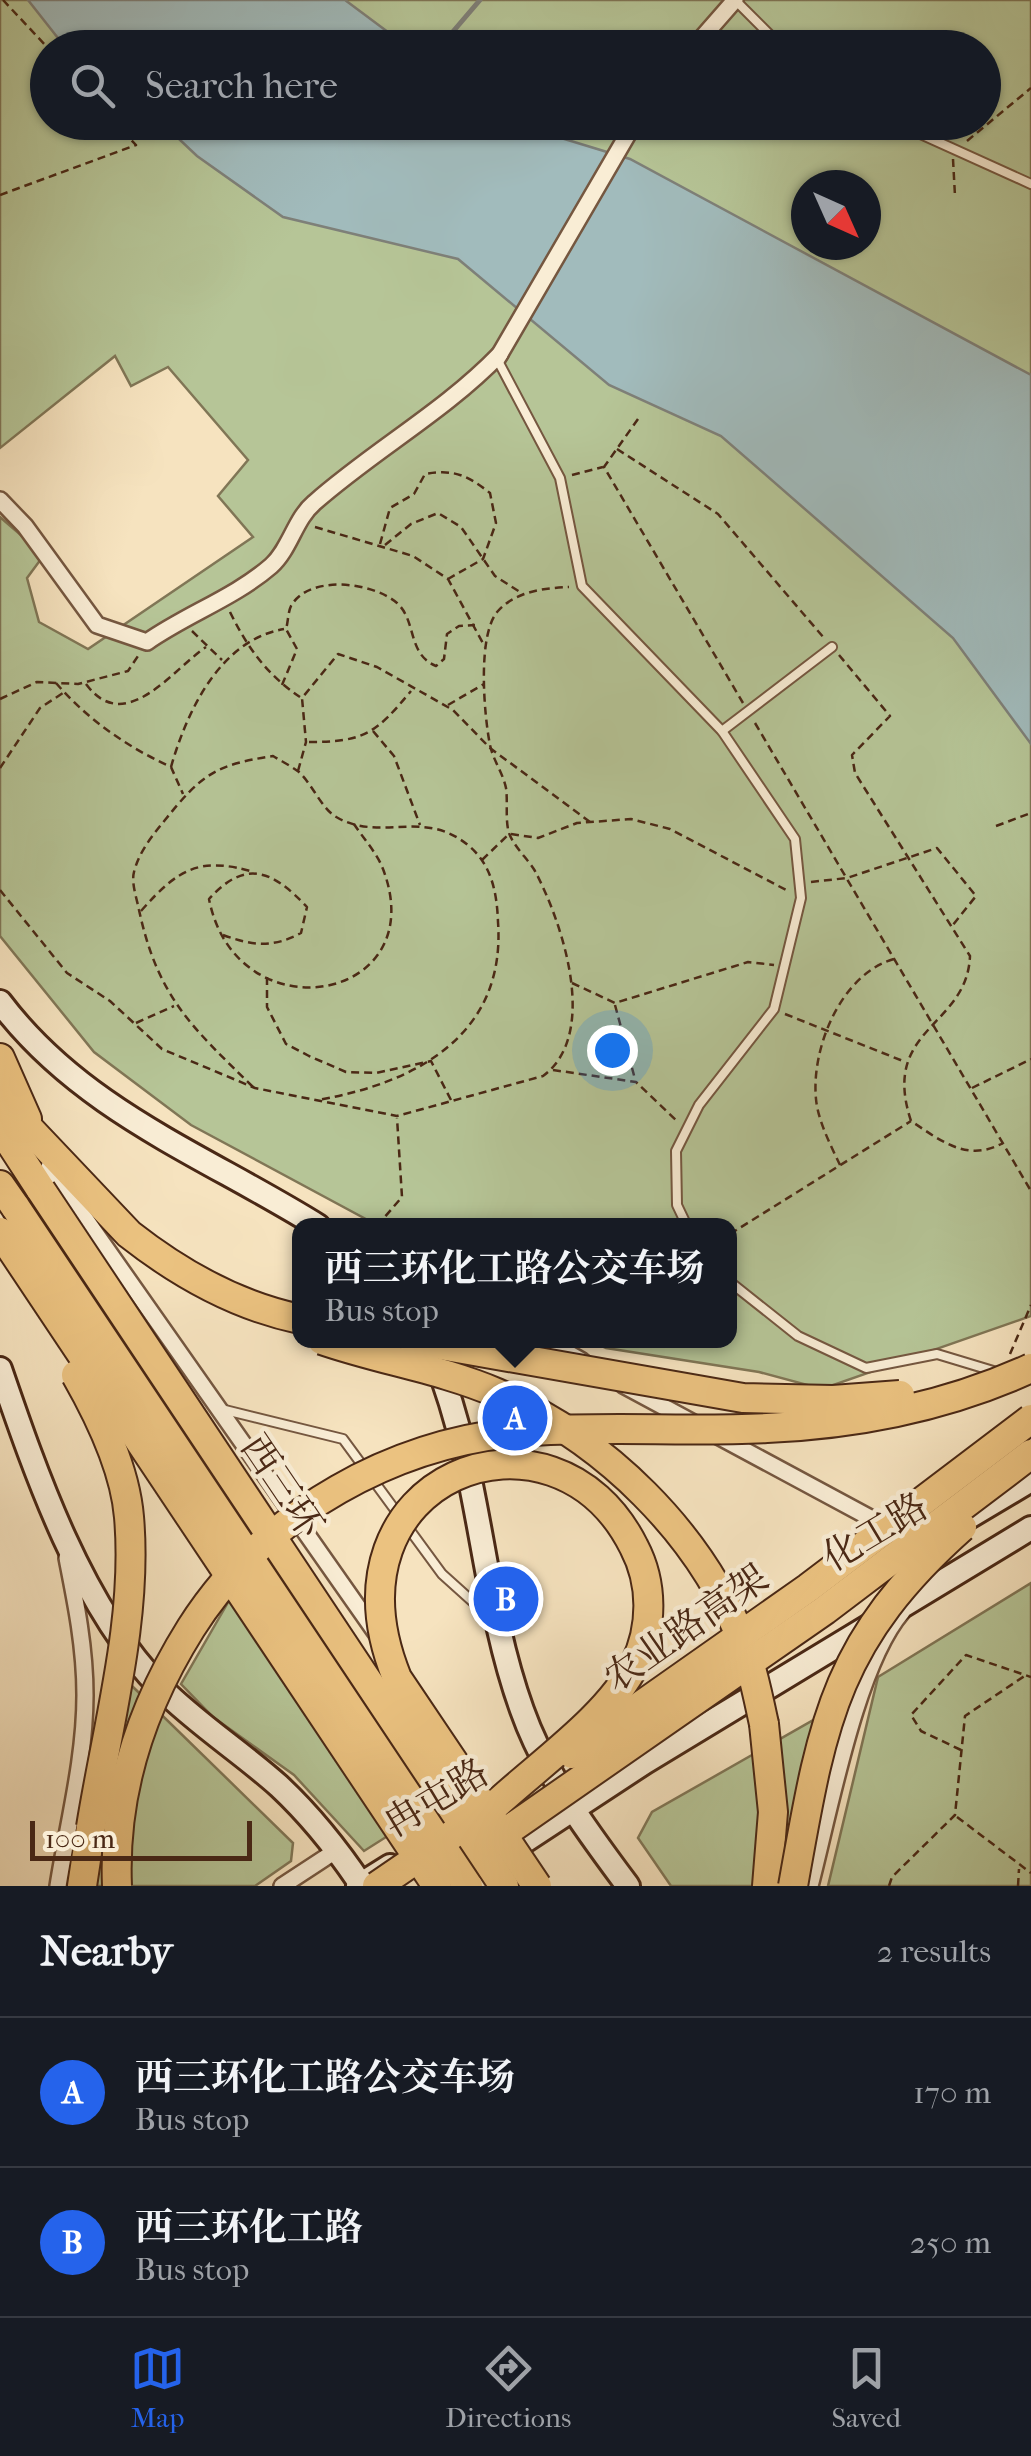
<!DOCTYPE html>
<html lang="en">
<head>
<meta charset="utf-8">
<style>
	body { margin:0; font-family:"IM FELL French Canon","Noto Serif SC",serif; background:#20242c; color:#f1f3f6 }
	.compass { position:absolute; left:791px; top:170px; width:90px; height:90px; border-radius:50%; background:#171b24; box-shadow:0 2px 8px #0004; rotate:135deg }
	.scale { position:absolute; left:30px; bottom:25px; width:222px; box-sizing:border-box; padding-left:10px; border:5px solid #4a2815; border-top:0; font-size:28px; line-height:35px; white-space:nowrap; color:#4a2815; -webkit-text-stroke:8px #f9edd5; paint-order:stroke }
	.you { position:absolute; left:612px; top:1050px; width:35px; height:35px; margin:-25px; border:8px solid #fff; border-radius:50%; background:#1a73e8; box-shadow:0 0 0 15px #1a73e833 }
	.badge { display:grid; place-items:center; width:65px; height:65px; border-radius:50%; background:#2563eb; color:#fff; font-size:32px; font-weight:700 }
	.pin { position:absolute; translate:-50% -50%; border:5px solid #fff; box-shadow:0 2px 10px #0006 }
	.popup { position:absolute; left:292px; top:1218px; width:445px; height:130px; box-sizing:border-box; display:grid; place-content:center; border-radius:20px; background:#171b24; filter:drop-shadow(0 2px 8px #0005); font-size:32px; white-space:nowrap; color:#9ea1a6 }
	.popup b { font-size:38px; color:#f1f3f6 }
	.popup::after { content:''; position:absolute; left:50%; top:100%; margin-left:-20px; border:20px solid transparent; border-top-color:#171b24 }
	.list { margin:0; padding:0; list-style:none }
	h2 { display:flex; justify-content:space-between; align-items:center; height:130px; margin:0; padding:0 40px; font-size:42px }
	h2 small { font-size:32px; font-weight:400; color:#9ea1a6 }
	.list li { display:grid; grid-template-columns:65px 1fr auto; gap:30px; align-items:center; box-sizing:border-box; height:150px; padding:0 40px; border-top:2px solid #363941 }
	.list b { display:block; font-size:38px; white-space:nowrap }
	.list p { margin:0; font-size:32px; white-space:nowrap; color:#9ea1a6 }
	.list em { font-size:32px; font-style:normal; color:#9ea1a6 }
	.icon { flex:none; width:55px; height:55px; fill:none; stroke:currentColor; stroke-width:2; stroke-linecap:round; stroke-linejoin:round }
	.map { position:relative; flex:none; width:1031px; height:1886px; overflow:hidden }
	.search { position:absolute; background:#171b24; box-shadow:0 2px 8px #0004; left:30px; right:30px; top:30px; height:110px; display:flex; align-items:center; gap:25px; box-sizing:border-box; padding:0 35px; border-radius:55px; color:#9ea1a6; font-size:38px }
	.sheet { height:430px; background:#171b24 }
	nav { display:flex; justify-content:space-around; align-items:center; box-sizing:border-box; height:140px; border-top:2px solid #363941; background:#171b24; font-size:28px; color:#9ea1a6 }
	nav a { display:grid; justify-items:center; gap:5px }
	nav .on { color:#2563eb }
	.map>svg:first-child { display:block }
	.green { fill:#b6c597; stroke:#807656; stroke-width:2.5; fill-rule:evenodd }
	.water { fill:#a1bbbc; stroke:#7e8079; stroke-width:2.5 }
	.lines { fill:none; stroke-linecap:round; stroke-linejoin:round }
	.stream { stroke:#7e8079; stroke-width:5 }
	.service-casing { stroke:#755740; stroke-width:12 }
	.minor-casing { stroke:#755740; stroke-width:20 }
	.secondary-casing { stroke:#4a2815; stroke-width:28 }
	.trunk-casing { stroke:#4a2815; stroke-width:32 }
	.path { stroke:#4a2815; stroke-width:2.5; stroke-dasharray:8 5; stroke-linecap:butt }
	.service { stroke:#f9edd5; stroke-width:8 }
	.minor { stroke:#f9edd5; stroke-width:15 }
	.secondary { stroke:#f9edd5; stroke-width:22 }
	.trunk { stroke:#ebc280; stroke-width:28 }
	.trunk-bridge-casing { stroke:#4a2815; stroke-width:32; stroke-linecap:butt }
	.trunk-bridge { stroke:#ebc280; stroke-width:28 }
	.labels { text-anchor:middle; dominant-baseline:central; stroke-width:9; stroke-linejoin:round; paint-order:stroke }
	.street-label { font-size:38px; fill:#4a2815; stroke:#f9edd5 }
</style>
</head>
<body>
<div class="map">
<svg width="1031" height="1886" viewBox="0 0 1031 1886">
	<rect width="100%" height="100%" fill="#f6e3bf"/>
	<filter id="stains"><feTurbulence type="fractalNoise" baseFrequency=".002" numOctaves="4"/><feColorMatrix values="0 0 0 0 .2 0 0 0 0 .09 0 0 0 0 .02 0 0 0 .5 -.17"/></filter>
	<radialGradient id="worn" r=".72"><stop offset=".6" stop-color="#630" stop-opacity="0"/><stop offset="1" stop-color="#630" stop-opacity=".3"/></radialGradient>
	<!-- green -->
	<g class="green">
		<path d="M0,0H1031V1316L822,1389L759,1372L606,1348L591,1341L730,1340V1226L377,1225L191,1125L94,1052L0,936V517L44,555L27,578L39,622L88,649L253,537L218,496L248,460L168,367L131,386L115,356L0,448ZM48,48H984V122H48ZM806,185H866V245H806Z"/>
		<polygon points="1031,1583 1031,1886 828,1886 878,1677"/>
		<polygon points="230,1599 394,1832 364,1851 294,1775 213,1717 181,1684"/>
		<polygon points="131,1685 293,1843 291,1861 255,1886 95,1886"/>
		<polygon points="845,1702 805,1886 671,1886 638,1838 652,1812"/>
	</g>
	<!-- water -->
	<g class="water">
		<polygon points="28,0 345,0 408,47 65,47"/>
		<polygon points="162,123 512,123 630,159 1031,375 1031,744 953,638 721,436 609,385 458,259 283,217 197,156"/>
	</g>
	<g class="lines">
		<!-- stream -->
		<polyline class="stream" points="439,48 480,0"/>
		<!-- service casing -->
		<g class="service-casing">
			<g id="service">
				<polyline points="735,0 783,48"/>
				<polyline points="894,122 1031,184"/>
				<polyline points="497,359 560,478 582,586 722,731 795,839 801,898 774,1009 699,1105 676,1151 677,1205 687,1226"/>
				<polyline points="722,731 832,647"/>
				<polyline points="730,1282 798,1336 866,1368 937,1354 1000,1373"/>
				<polyline points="221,1409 343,1439 442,1574 492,1619"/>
			</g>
		</g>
		<!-- minor casing -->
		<g class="minor-casing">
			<g id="minor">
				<polyline points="693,48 735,0"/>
				<polyline points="497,359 635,122"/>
				<path d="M0,500L25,526L97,625L147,642C187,614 234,598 271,566C290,549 295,519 314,503C374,450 444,412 500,354"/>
				<polyline points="49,1167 381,1640"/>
				<polyline points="545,1340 582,1361"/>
				<polyline points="623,1385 889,1528"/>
				<path d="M58,1886C68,1823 85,1759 85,1695C85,1648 76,1603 67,1558"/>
				<polyline points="282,1886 337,1850"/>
				<path d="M810,1886C829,1814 856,1665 902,1612"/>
			</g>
		</g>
		<!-- secondary casing -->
		<g class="secondary-casing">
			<g id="secondary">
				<path d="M0,1002C82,1111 206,1156 318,1226"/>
				<path d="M436,1361C481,1472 481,1597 522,1710C545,1775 587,1831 628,1886"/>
				<path d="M0,1369C36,1474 82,1608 161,1688C197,1724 241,1752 279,1786C310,1815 338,1850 362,1886"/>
				<polyline points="952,1527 1031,1480"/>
				<polyline points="499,1858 645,1762 1031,1528"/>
				<polyline points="358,1886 390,1866"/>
			</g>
		</g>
		<!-- trunk casing -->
		<g class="trunk-casing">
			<g id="trunk">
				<polyline points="0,1058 27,1119"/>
				<path d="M0,1098L129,1234C180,1274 237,1306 300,1319"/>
				<polyline points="0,1127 41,1190"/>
				<polyline points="0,1185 16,1208"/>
				<polyline points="764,1724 773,1812 767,1886"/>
				<polyline points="82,1886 91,1827"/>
			</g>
		</g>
		<!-- path -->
		<g class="path">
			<polyline points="3,0 48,48"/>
			<polyline points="967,141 1031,88"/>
			<polyline points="953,159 955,196"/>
			<polyline points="0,195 136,145 114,122"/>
			<polyline points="638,419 604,467 743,703"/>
			<polyline points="617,449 718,514 824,638"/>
			<polyline points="572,475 603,467"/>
			<polyline points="315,527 413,556 448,579 485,647"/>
			<path d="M380,544L390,508L414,494L425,474C454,469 467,475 490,493L496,523L483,559L448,579"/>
			<polyline points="385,545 411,524 438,513 461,527 495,576 523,594"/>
			<path d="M230,612C247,647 267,675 300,697"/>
			<polyline points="192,631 222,660"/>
			<path d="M839,655L890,716L852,755L855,773L970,956C967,1028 880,1027 911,1121C940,1140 967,1163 1003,1143"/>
			<path d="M56,683C87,719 127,747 171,767L183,794"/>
			<path d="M86,684C125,737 172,670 206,647"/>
			<path d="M282,685L297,649L286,629C288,623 288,612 291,606C309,574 373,582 397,603C417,621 407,654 436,666L444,659L447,634L459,626L475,625"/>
			<polyline points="0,699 37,682 78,684 128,671 138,656"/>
			<polyline points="448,705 484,684"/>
			<polyline points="755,723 1031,1191"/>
			<polyline points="373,731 394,756 420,825"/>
			<path d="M309,742C365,742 376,733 411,691"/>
			<path d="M171,767C187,711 220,640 284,629"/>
			<polyline points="0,768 40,708 63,693"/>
			<polyline points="298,771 306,742 302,698 338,654 377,667 453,710 490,748 590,822"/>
			<polyline points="996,826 1031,813"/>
			<polyline points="511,834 538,838 577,823 631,819 670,829 788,891"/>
			<polyline points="482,860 508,835"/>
			<polyline points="811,882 847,878 937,848 976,896 952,926"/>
			<path d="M0,890L67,973L110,1001L162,1049L255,1088L397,1116L543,1076C600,1034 562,922 535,871C528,859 514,847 509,833C505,820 508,802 506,788C503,773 493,760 490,745C484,715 477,634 498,611C516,591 545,588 569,587"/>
			<path d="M141,911C178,869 199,856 254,872"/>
			<path d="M223,935C253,946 273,948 301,933L307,907C273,871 246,858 209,899C236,1037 434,1003 383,869C377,853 363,838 354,824"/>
			<polyline points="267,977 267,1007 286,1044 309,1056 346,1072 376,1073 431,1061 452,1102"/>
			<polyline points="572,983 615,1003 748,962 774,965"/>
			<polyline points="615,1005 635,1079"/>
			<polyline points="785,1014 903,1061"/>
			<polyline points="136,1023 174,1006"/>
			<polyline points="553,1070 636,1082 678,1122"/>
			<path d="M253,1087C192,1027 158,998 139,910C137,899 131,883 134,872C139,852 152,836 165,820C202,774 215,765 273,756C281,761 291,766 299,772C313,785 322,810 338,818C382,842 424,808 469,846C492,865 497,894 498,922C506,1036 415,1083 318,1100"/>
			<polyline points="972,1088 1031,1059"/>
			<path d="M840,1165C831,1146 818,1121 816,1099C811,1048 841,974 894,959"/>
			<polyline points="377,1226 402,1197 397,1118"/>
			<polyline points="730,1234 911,1121"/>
			<polyline points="1010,1354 1031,1305"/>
			<polyline points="961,1750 921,1731 911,1715 966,1655 1031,1677"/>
			<polyline points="957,1817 1031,1873"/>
			<polyline points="889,1886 892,1877 955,1815 965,1716 1026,1675"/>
			<polyline points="1018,1886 1019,1869"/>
		</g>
		<!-- service -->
		<use href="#service" class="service"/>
		<!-- minor -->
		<use href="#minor" class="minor"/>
		<!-- secondary -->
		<use href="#secondary" class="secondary"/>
		<!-- trunk -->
		<use href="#trunk" class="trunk"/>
		<!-- trunk-bridge casing -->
		<g class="trunk-bridge-casing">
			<g id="trunk-bridge">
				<polyline points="41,1190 504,1886"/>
				<polyline points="16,1208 468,1886"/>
				<polyline points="0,1232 437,1886"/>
				<path d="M322,1340C380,1360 441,1369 497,1393C604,1439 701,1533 743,1643C753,1669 758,1697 764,1724"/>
				<polyline points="412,1340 743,1398 833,1400 900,1395"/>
				<path d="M76,1375C100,1417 125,1468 129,1517C138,1619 107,1727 91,1827"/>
				<polyline points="572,1754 808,1588 1031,1419"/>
				<path d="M491,1809C535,1767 608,1718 635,1664C653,1627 653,1583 634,1547C554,1386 315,1476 397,1678L537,1886"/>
				<polyline points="490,1843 825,1610 1031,1454"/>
				<path d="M117,1886C113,1793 142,1706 191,1628C264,1513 397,1439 533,1431C611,1426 689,1432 767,1428C859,1424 948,1406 1031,1368"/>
				<polyline points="377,1886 453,1834"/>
				<path d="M793,1886C822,1724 833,1642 962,1527"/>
			</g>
		</g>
		<!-- trunk-bridge -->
		<use href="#trunk-bridge" class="trunk-bridge"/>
	</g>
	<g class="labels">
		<!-- street labels -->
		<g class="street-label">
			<text transform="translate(282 1486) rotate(56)">西三环</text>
			<text transform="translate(875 1532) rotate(-31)">化工路</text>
			<text transform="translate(686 1628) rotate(-35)">农业路高架</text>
			<text transform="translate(436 1798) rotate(-31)">冉屯路</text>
		</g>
	</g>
	<rect width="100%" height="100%" filter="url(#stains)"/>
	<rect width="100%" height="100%" fill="url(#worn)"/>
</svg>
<svg class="compass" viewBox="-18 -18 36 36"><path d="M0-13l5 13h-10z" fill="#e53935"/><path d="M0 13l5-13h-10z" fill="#9ea1a6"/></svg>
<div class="scale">100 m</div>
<div class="you"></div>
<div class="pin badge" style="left:515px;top:1418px">A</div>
<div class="popup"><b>西三环化工路公交车场</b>Bus stop</div>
<div class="pin badge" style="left:506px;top:1599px">B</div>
<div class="search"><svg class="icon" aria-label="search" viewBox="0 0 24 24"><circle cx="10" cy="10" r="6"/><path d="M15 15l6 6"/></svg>Search here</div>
</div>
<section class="sheet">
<h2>Nearby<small>2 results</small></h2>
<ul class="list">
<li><span class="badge">A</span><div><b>西三环化工路公交车场</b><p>Bus stop</p></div><em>170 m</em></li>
<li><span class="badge">B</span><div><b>西三环化工路</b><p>Bus stop</p></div><em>250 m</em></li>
</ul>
</section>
<nav>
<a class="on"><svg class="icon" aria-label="map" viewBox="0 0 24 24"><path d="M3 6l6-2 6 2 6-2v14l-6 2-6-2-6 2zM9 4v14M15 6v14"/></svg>Map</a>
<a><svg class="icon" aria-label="directions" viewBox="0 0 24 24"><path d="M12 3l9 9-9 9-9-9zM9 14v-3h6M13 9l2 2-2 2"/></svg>Directions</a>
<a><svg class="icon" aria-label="saved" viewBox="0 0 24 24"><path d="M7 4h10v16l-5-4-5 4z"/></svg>Saved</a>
</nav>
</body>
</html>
